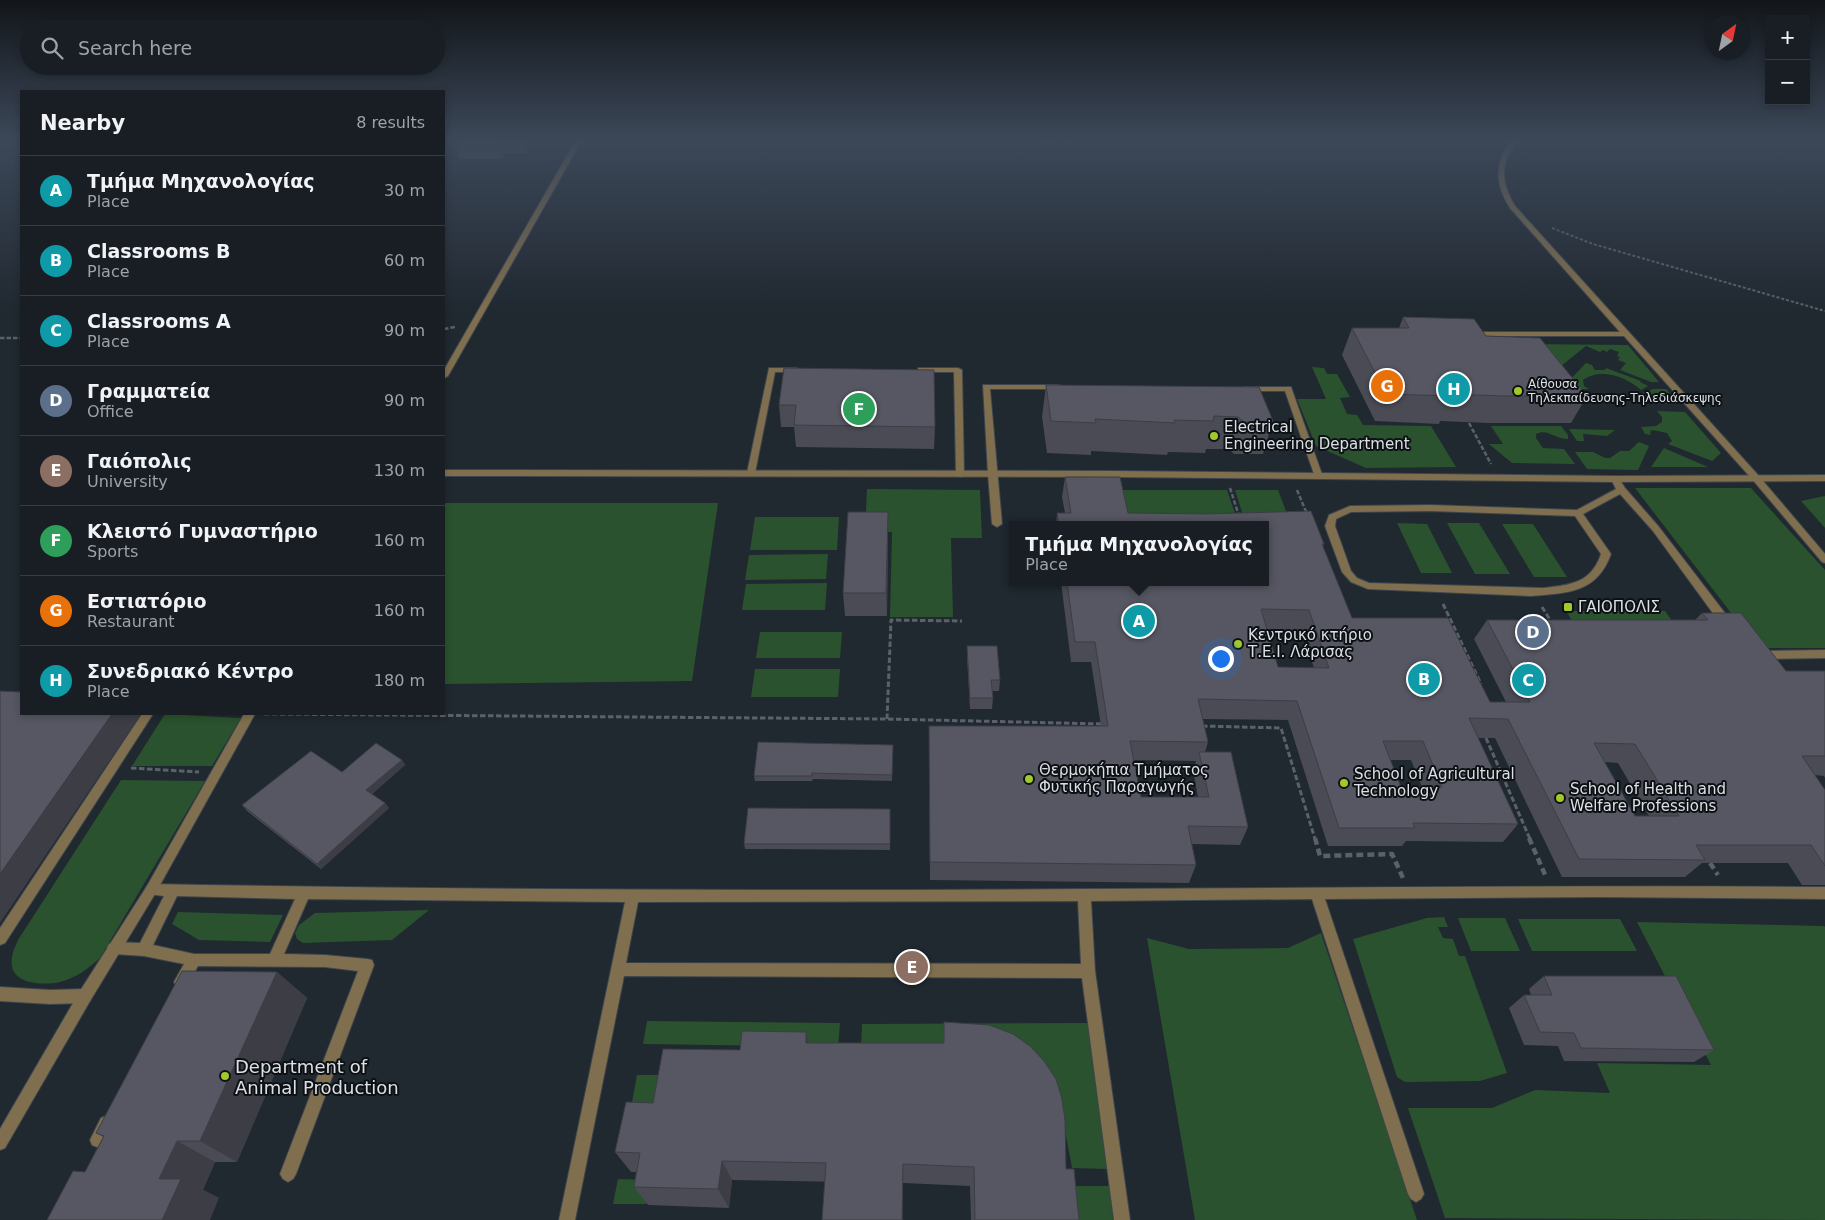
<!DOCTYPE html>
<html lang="en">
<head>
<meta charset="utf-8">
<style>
	body { margin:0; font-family:"DejaVu Sans",sans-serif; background:#21272c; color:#f1f3f6 }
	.controls { position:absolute; right:15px; top:15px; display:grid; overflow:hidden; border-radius:0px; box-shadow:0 2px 8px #0003 }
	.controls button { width:45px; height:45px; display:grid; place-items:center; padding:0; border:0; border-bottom:1px solid #363c41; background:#181e24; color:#f1f3f6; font:25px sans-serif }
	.compass { position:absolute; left:1705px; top:15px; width:45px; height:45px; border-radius:50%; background:#181e24; box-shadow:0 2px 8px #0003; rotate:33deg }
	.you { position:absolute; left:1220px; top:658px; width:18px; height:18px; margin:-12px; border:4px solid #fff; border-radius:50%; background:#1a73e8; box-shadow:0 0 0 8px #1a73e833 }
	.badge { display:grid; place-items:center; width:32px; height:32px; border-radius:50%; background:#a1c929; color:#fff; font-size:16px; font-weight:700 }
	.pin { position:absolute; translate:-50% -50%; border:2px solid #fff; box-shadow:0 1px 5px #0006 }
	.popup { position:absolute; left:1009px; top:521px; width:260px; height:65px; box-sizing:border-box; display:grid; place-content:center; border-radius:0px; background:#181e24; filter:drop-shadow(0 1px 4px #0005); font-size:16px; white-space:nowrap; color:#9fa2a6 }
	.popup b { font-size:19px; color:#f1f3f6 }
	.popup::after { content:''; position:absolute; left:50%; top:100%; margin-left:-10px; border:10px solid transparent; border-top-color:#181e24 }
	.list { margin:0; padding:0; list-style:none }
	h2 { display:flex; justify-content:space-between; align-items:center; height:65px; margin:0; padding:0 20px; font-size:21px }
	h2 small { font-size:16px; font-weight:400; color:#9fa2a6 }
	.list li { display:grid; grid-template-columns:32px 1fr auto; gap:15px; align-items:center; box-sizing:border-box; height:70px; padding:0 20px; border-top:1px solid #363c41 }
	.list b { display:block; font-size:19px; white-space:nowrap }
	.list p { margin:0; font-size:16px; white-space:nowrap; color:#9fa2a6 }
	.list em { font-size:16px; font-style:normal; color:#9fa2a6 }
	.icon { flex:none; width:28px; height:28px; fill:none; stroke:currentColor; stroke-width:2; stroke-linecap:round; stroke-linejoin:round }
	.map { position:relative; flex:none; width:1825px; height:1220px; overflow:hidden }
	.search { position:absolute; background:#181e24; box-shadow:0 2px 8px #0003; left:20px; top:20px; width:425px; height:55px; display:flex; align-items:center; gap:12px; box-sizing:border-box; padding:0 18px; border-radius:28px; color:#9fa2a6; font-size:19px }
	.panel { position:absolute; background:#181e24; box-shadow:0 2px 8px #0003; left:20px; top:90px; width:425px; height:625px; border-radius:0px }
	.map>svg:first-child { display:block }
	.green { fill:#2a522e }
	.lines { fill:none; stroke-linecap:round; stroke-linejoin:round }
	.service-casing { stroke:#3e454d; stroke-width:2 }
	.minor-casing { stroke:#3e454d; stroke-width:2 }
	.path-far3 { stroke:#5a6168; stroke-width:2; stroke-dasharray:3 2; stroke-linecap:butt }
	.path-far2 { stroke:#5a6168; stroke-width:2.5; stroke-dasharray:4.5 2; stroke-linecap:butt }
	.path-far1 { stroke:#5a6168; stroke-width:3; stroke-dasharray:5.5 2.5; stroke-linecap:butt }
	.path { stroke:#5a6168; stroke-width:4.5; stroke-dasharray:7 4; stroke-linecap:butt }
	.service { fill:#806f4f; fill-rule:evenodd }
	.minor { fill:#806f4f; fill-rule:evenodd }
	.wall { fill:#4a4b54; fill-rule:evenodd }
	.shaded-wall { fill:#3c3d45 }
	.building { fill:#565762; stroke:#3c3d45; fill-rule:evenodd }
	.poi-dot { fill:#a1c929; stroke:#0d1114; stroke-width:2 }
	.labels { text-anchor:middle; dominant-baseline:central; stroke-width:4; stroke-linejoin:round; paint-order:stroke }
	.far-poi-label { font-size:12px; fill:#dbe0e6; stroke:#0d1114; text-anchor:start }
	.poi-label { font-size:15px; fill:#dbe0e6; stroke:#0d1114; text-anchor:start }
	.near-poi-label { font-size:18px; fill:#dbe0e6; stroke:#0d1114; text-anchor:start }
</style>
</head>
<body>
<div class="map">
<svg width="1825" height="1220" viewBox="0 0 1825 1220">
	<rect width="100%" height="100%" fill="#202830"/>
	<!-- green -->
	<g class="green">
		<polygon points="1512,344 1628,345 1659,382 1651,382 1620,370 1626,363 1618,360 1620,357 1617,356 1619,352 1610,349 1607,352 1603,350 1600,352 1586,346 1550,375"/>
		<path d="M1586,363L1592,365L1595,370H1605L1606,368L1641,381L1640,382L1648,386L1641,390C1627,377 1601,367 1583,380L1584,386L1589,389H1567L1564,386Z"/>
		<polygon points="1312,367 1324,368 1327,374 1337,374 1350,397 1340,398 1347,414 1357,415 1363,425 1431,426 1456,467 1366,468 1316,446 1297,399 1326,399"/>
		<polygon points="1653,389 1666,389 1679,404 1651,404 1642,393"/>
		<polygon points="1657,411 1685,412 1721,453 1712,461 1668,444 1672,441 1667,433 1652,430 1650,432 1651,435 1645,434 1641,427 1656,426 1662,422 1662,417"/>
		<path d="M1491,426H1561L1568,435V439C1555,439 1547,428 1536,434V438L1543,448L1564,449L1575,464L1512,463L1489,444H1503Z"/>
		<polygon points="1569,429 1615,430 1607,436 1583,434 1584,441 1577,441"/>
		<polygon points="1639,442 1649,446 1638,470 1587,469 1575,452 1593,452 1605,458 1610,458 1620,451 1629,451"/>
		<polygon points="1664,448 1708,467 1651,467"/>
		<polygon points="1635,488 1751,488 1825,570 1825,648 1758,648"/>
		<polygon points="867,489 980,490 982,538 951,538 953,617 890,617 892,532 865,532"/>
		<polygon points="1122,490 1227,490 1239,525 1130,525"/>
		<polygon points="1235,490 1278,490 1294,532 1265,525 1246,525"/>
		<polygon points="1825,496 1825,528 1801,501"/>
		<polygon points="444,503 718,503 692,681 444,684"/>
		<polygon points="755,517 839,517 837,550 750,550"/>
		<polygon points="1397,523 1427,524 1452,573 1421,573"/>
		<polygon points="1447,523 1479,523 1510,574 1475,574"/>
		<polygon points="1502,524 1533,524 1567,577 1534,577"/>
		<polygon points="828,554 826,579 745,580 749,555"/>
		<polygon points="827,583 825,610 742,610 746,584"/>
		<polygon points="1566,611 1665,611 1683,636 1582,637"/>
		<polygon points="760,632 842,632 840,658 756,658"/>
		<polygon points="755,669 840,669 838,697 751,697"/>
		<polygon points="165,714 241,718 212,766 132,766"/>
		<path d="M121,780L205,781L100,958C88,969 76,978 60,982C47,985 19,985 13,970C9,959 14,949 18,940Z"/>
		<polygon points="429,910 392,940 303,943 297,939 295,933 299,925 315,913"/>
		<polygon points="178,912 179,912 283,915 270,942 199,940 172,924"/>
		<polygon points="1444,917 1448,927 1438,927 1443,938 1453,939 1459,956 1465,956 1507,1073 1480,1081 1405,1082 1397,1077 1353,939 1427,918"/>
		<polygon points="1458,918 1505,918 1520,951 1471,951"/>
		<polygon points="1518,919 1620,919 1637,951 1532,951"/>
		<polygon points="1637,922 1824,926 1825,927 1825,1220 1445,1218 1408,1108 1492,1108 1535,1090 1610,1093 1597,1063 1711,1065"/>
		<polygon points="1321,933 1417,1220 1195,1220 1147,938 1189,949 1288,948"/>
		<polygon points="647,1021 840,1023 838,1047 643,1044"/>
		<polygon points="1089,1023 1107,1169 1072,1168 1061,1109 861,1045 862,1024"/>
		<polygon points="637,1075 666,1075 661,1108 631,1108"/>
		<polygon points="618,1179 651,1180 646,1204 613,1204"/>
		<polygon points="1074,1186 1109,1186 1113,1220 1078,1220"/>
	</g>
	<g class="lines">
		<!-- service casing -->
		<g class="service-casing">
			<g id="service">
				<polygon points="576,140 582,140 448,376 444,378 444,370"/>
				<path d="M1512,140H1518C1500,163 1500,181 1515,206L1758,475L1825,554V563L1822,562L1752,479L1624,336H1470V332H1620L1510,208C1495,185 1494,162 1512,140Z"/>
				<polygon points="769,368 796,368 800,370 796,372 775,372 755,473 751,476 747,473"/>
				<polygon points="918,368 958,368 962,370 964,474 963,476 960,477 956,474 954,372 918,372"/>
				<polygon points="983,385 1058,385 1062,387 1058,389 990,389 1002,524 997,527 992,524 988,474"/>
				<polygon points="1244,387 1291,387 1323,477 1322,479 1316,479 1315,477 1285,391 1247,391 1243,389"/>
				<path d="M1615,476L1618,477L1625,488L1659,527L1731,621L1732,624L1731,627H1723L1653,531L1620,494L1583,514L1611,554C1597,593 1568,593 1531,596L1368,589L1351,582L1342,572L1325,526L1329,515L1350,506L1430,505L1577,510L1616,489L1611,479ZM1430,511L1575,516L1601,554C1591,583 1571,585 1543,588L1369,583L1357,578L1351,571L1335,526L1336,519L1351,512Z"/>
				<polygon points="1825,650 1825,658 1761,659 1757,658 1756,655 1757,652 1761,651"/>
				<polygon points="142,714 153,714 5,943 0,945 0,928"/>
				<path d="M151,884C462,890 774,891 1085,889C1332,888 1578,885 1825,887V899L1599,897L1325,899L1424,1194L1421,1199L1416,1202L1411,1199L1408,1194L1312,899L1091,901L1095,971L1130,1220H1114L1082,978L624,976L575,1220H559L625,902L308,899L284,954L325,955L367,959L372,960L374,965L296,1174L293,1179L288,1182L283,1179L280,1174L358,971L325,967L198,966L186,987L181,989L176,987L174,982L184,964L144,956L114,954L109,952L107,948L109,944L114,942L140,943L164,896L147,894L145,890L147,886ZM177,896L295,899L270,954H194L153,945ZM1078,901L1081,964L626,963L638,902Z"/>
				<polygon points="0,987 50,990 85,989 90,991 92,996 90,1001 85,1003 50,1004 0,1001"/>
				<polygon points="106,1116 111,1118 113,1123 102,1145 97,1147 92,1145 90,1140 101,1118"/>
			</g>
		</g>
		<!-- minor casing -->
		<g class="minor-casing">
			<g id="minor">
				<polygon points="444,470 1113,471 1615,476 1825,475 1825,481 1615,482 1113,477 444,476"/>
				<polygon points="244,714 255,714 155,894 90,1001 5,1148 0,1150 0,1129 80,991 147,886"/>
			</g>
		</g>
		<!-- path-far3 -->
		<g class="path-far3">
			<polyline points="1029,143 1074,144 1099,140"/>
			<polyline points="1552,228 1593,244 1825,311"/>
		</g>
		<!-- path-far2 -->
		<g class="path-far2">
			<polyline points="444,329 455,327"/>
			<polyline points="0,338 21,338"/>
			<polyline points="1469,423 1491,464"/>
			<polyline points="1230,488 1242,525"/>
			<polyline points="1297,490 1307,514"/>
		</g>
		<!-- path-far1 -->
		<g class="path-far1">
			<polyline points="1443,604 1481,684"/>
			<polyline points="1542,607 1552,623"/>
			<polyline points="264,714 887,719 1103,724"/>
			<polyline points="887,719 891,620 962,621"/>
			<polyline points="1202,726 1281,728 1315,839"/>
			<polyline points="1486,738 1530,839"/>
			<polyline points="131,768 199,772"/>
		</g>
		<!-- path -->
		<g class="path">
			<polyline points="1315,838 1320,856 1392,854 1403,878"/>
			<polyline points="1529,838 1546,877"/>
			<polyline points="1710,863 1718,875"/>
		</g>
		<!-- service -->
		<use href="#service" class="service"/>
		<!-- minor -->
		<use href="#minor" class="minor"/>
	</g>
	<!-- wall -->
	<g class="wall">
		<polygon points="460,140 535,140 526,153 504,153 501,159 460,159 456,146"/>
		<polygon points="1403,317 1486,336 1587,396 1571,423 1489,423 1440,421 1439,424 1375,421 1342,355 1352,328 1399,328"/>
		<polygon points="784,368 935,427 934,449 796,447 794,427 781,427 779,405"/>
		<polygon points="1046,385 1273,421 1263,454 1234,454 1229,449 1206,449 1205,453 1168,452 1167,455 1091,451 1091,455 1047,453 1042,417"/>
		<path d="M1065,477L1128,513L1324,544L1323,547L1352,618L1490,702H1506L1474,639L1487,620H1695L1702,613L1786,671H1825V778L1824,776L1815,775L1825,790V885H1802L1788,863H1702L1685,877H1562L1495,738H1478L1518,824L1503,842L1406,841L1402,846H1328L1288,720L1203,719L1208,742L1205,752L1248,827L1240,845L1192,844L1196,865L1189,883L930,880L929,726H1101L1091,662H1071L1061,582H1265L1065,513L1062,497ZM1267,629L1301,630L1314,668L1278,667ZM1134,760L1196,761L1193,770L1198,797H1141ZM1390,760H1411L1422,787H1401ZM1604,762L1618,763L1649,816H1635Z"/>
		<polygon points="888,512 888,535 887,616 845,616 843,593"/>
		<polygon points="1057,513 1059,525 1056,525"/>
		<polygon points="967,646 1000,680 999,691 992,691 993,698 992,709 970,709 967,658"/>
		<polygon points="893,745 892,781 813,779 812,781 755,781 754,776"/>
		<polygon points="402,760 405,765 372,794 385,803 389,808 321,869 247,811 242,805 342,772"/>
		<polygon points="890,809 890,850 745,849 744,844"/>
		<polygon points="277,972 307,998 237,1162 215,1162 203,1190 219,1198 85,1172 103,1137 96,1133"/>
		<polygon points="1544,976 1714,1050 1694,1062 1564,1061 1558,1046 1524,1045 1509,1008 1524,995 1531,995 1529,989"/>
		<polygon points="944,1022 1066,1169 1079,1220 971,1220 970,1186 903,1183 732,1180 729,1208 648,1205 634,1187 636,1172 631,1172 615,1152 653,1103 809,1043 943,1043"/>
	</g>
	<!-- shaded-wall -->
	<g class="shaded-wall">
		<polygon points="501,140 504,153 501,159 497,146"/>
		<polygon points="523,140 535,140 526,153"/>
		<polygon points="888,512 888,535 887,616 886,593"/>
		<polygon points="112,714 141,714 0,923 0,874"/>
		<polygon points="402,760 405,765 370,795 366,790"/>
		<polygon points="385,803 389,808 321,869 317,864"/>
		<polygon points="277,972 307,998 237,1162 200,1141"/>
		<polygon points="806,1032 812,1057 806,1043"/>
		<polygon points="177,1141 215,1162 203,1190 219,1198 210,1220 162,1220 159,1179"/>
		<polygon points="722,1161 732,1180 729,1208 718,1189"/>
		<polygon points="903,1164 903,1220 902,1220"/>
	</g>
	<!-- building -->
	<g class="building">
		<polygon points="460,140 501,140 497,146 456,146"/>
		<polygon points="1403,317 1474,319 1486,336 1540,338 1587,396 1503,396 1450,394 1452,396 1386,394 1352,328 1409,328"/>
		<polygon points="784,368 934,370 935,427 794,425 796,405 779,405"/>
		<polygon points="1046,385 1259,387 1273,421 1244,422 1238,417 1214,416 1213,421 1174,420 1175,423 1095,419 1096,423 1051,421"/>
		<path d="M1065,477H1120L1128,513L1206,514L1311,511L1324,544H1322L1352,618H1448L1490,702H1530L1487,620H1708L1702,613H1741L1786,671H1825V756H1802L1825,790V866L1811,845H1696L1705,860L1579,859L1508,719L1469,718L1518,824L1413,823L1415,828H1339L1297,701L1198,699L1208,742L1130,741L1141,797H1209L1199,752H1231L1248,827L1188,826L1196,865L930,862L929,726H1108L1095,642H1075L1067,582H1265V525H1059L1057,513H1071ZM1261,609L1309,610L1329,668L1278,667ZM1383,741H1423L1442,787H1401ZM1594,743L1635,744L1679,816H1635Z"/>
		<polygon points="848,512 888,512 886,593 843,593"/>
		<polygon points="967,646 997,646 1000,680 991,680 993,698 970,698"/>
		<polygon points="0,691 21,692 21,714 112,714 0,874"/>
		<polygon points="758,742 893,745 892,775 812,773 812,776 754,776"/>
		<polygon points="376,743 402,760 366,790 385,803 317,864 242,805 311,751 342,772"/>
		<polygon points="748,808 890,809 890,844 744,844"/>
		<polygon points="182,971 277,972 200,1141 177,1141 159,1179 181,1179 162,1220 47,1220 73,1171 85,1172 104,1136 96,1133"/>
		<polygon points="1544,976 1676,976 1714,1050 1581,1048 1574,1033 1540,1032 1524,995 1552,995"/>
		<polygon points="944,1022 989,1025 1013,1034 1030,1046 1044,1061 1056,1079 1062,1099 1065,1120 1066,1169 1074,1169 1079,1220 975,1220 974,1167 903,1164 902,1220 822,1220 826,1163 722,1161 718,1189 634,1187 640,1153 615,1152 626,1102 653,1103 663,1049 740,1050 742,1031 806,1032 806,1043 944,1043"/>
	</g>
	<!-- sky -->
	<linearGradient id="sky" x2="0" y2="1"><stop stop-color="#12161a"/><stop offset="0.45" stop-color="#3c4859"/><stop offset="1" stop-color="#3c4859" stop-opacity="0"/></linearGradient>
	<rect width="1825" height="311" fill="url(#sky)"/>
	<!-- markers -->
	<g class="poi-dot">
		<circle cx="1518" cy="391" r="5"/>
		<circle cx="1214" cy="436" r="5"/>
		<rect x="1563" y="602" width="10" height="10" rx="2.5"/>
		<circle cx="1238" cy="644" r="5"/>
		<circle cx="1029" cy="779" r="5"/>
		<circle cx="1344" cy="783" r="5"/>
		<circle cx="1560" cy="798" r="5"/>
		<circle cx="225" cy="1076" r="5"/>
	</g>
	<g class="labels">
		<!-- far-poi labels -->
		<g class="far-poi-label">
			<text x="1528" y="384">Αίθουσα<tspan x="1528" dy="14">Τηλεκπαίδευσης-Τηλεδιάσκεψης</tspan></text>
		</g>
		<!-- poi labels -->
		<g class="poi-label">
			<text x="1224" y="427">Electrical<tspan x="1224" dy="17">Engineering Department</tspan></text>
			<text x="1578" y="607">ΓΑΙΟΠΟΛΙΣ</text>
			<text x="1248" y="635">Κεντρικό κτήριο<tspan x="1248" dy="17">Τ.Ε.Ι. Λάρισας</tspan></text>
			<text x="1039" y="770">Θερμοκήπια Τμήματος<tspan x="1039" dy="17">Φυτικής Παραγωγής</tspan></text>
			<text x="1354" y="774">School of Agricultural<tspan x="1354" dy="17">Technology</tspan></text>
			<text x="1570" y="789">School of Health and<tspan x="1570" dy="17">Welfare Professions</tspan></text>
		</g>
		<!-- near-poi labels -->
		<g class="near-poi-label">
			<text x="235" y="1066">Department of<tspan x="235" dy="21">Animal Production</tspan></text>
		</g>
	</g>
</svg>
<div class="controls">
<button>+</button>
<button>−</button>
</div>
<svg class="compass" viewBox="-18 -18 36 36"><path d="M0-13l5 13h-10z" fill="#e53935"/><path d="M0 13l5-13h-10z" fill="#9fa2a6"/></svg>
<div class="you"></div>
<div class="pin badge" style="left:1139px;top:621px;background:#0f9aa8">A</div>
<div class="popup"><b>Τμήμα Μηχανολογίας</b>Place</div>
<div class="pin badge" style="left:1424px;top:679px;background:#0f9aa8">B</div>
<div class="pin badge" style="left:1528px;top:680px;background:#0f9aa8">C</div>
<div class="pin badge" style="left:1533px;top:632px;background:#5c6f8a">D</div>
<div class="pin badge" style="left:912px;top:967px;background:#8d6e63">E</div>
<div class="pin badge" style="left:859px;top:409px;background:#2e9e5b">F</div>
<div class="pin badge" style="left:1387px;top:386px;background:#e8710a">G</div>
<div class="pin badge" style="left:1454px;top:389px;background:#0f9aa8">H</div>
<div class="search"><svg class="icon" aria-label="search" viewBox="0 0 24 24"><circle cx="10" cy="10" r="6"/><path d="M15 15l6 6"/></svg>Search here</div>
<section class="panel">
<h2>Nearby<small>8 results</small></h2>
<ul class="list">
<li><span class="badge" style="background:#0f9aa8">A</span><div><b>Τμήμα Μηχανολογίας</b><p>Place</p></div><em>30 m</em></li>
<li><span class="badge" style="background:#0f9aa8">B</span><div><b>Classrooms B</b><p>Place</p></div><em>60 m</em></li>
<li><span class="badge" style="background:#0f9aa8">C</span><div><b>Classrooms A</b><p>Place</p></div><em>90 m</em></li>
<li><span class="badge" style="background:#5c6f8a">D</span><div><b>Γραμματεία</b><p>Office</p></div><em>90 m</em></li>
<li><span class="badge" style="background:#8d6e63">E</span><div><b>Γαιόπολις</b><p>University</p></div><em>130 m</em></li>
<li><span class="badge" style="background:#2e9e5b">F</span><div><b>Κλειστό Γυμναστήριο</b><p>Sports</p></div><em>160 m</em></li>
<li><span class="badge" style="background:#e8710a">G</span><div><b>Εστιατόριο</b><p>Restaurant</p></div><em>160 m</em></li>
<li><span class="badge" style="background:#0f9aa8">H</span><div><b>Συνεδριακό Κέντρο</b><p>Place</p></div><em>180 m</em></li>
</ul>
</section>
</div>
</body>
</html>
